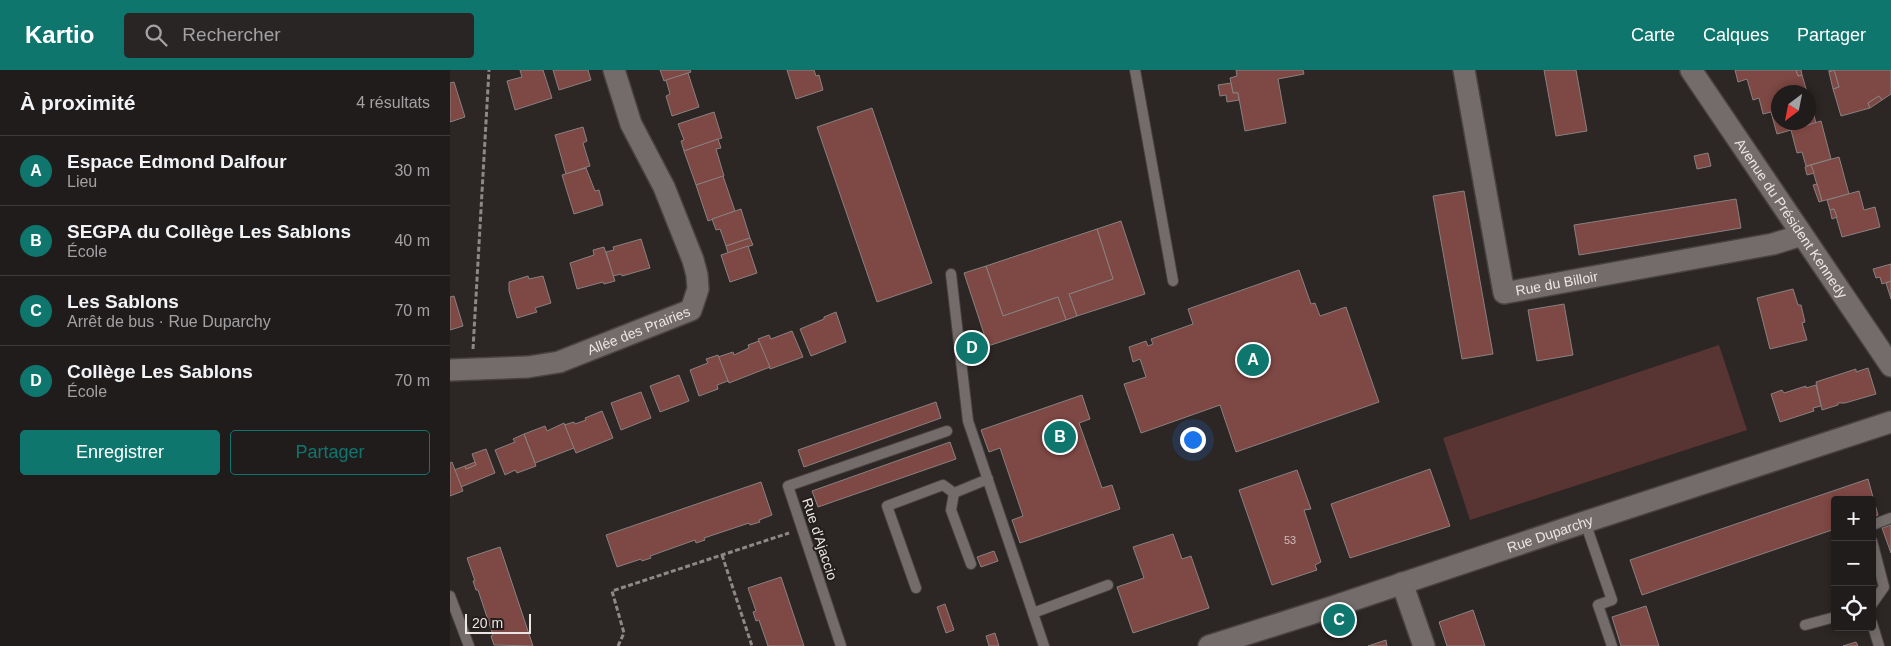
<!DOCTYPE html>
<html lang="fr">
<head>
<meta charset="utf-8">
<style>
	body { margin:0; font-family:Arial,sans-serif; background:#292525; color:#f1f3f6 }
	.controls { position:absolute; right:15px; bottom:15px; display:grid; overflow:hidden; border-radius:5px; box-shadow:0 2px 8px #0003 }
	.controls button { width:45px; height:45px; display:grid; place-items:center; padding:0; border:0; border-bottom:1px solid #3e3a3b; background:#211c1c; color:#f1f3f6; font:25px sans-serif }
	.compass { position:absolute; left:1321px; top:15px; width:45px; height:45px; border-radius:50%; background:#211c1c; box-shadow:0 2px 8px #0003; rotate:212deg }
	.scale { position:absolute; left:15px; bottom:12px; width:66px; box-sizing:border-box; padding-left:5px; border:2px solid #eae6e5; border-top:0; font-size:14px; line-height:18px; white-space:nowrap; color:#eae6e5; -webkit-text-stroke:4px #231d1c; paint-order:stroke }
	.you { position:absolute; left:742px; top:369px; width:18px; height:18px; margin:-12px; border:4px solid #fff; border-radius:50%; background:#1a73e8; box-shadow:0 0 0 8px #1a73e833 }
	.badge { display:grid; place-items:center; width:32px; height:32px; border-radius:50%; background:#0f766e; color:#fff; font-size:16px; font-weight:700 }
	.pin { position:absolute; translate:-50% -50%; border:2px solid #fff; box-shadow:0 1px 5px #0006 }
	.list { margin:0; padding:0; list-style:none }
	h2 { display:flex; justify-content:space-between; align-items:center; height:65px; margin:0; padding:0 20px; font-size:21px }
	h2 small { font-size:16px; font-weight:400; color:#a2a1a3 }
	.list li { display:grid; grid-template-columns:32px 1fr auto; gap:15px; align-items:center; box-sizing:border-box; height:70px; padding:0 20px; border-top:1px solid #3e3a3b }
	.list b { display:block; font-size:19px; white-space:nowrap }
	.list p { margin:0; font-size:16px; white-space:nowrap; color:#a2a1a3 }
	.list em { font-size:16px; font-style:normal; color:#a2a1a3 }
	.actions { display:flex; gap:10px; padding:15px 20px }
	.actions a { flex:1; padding:11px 0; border:1px solid #0f766e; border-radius:5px; text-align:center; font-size:18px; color:#0f766e }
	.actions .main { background:#0f766e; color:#fff }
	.icon { flex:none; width:28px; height:28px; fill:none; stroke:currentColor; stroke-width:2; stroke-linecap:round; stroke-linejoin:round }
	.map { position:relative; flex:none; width:1441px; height:576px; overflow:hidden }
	header { display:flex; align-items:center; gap:30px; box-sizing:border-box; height:70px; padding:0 25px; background:#0f766e; color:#fff }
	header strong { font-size:24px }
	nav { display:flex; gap:28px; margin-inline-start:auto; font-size:18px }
	.search { width:350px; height:45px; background:#292525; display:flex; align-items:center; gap:12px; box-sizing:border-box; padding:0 18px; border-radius:5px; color:#a2a1a3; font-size:19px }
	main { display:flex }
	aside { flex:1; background:#211c1c }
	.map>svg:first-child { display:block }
	.green { fill:#583532 }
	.building { fill:#7e4844; stroke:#898180 }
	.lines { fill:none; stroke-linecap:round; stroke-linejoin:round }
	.lane-casing { stroke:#484342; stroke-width:12 }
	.street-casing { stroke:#484342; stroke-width:24 }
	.path { stroke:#8e8988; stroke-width:3; stroke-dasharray:5 2.5; stroke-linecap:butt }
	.lane { stroke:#736c6b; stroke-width:10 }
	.street { stroke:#736c6b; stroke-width:21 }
	.labels { text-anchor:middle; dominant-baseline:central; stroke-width:4; stroke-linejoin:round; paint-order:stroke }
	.number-label { font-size:11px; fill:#cfbebd }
	.street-label { font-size:14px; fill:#eae6e5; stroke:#231d1c }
</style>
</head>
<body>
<header>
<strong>Kartio</strong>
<div class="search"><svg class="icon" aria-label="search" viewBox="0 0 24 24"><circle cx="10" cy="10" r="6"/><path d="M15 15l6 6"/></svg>Rechercher</div>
<nav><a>Carte</a><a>Calques</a><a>Partager</a></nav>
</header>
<main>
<aside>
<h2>À proximité<small>4 résultats</small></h2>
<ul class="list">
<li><span class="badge">A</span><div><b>Espace Edmond Dalfour</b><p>Lieu</p></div><em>30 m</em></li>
<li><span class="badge">B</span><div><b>SEGPA du Collège Les Sablons</b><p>École</p></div><em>40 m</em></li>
<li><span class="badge">C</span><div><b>Les Sablons</b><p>Arrêt de bus · Rue Duparchy</p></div><em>70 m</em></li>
<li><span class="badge">D</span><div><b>Collège Les Sablons</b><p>École</p></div><em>70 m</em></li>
</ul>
<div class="actions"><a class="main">Enregistrer</a><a>Partager</a></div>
</aside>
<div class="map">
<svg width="1441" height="576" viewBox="0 0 1441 576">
	<rect width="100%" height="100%" fill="#2c2625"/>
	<!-- green -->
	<polygon class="green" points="1269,275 1297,360 1020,450 993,368"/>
	<!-- building -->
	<g class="building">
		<polygon points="70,0 93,0 102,28 65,40 57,11 72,7"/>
		<polygon points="103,0 138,0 141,10 109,20"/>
		<polygon points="210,0 240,0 241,2 214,11"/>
		<polygon points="337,0 364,0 366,6 369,5 373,20 346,29"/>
		<polygon points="786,0 853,0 854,4 828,9 836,53 795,61 788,23 783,23 780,8 787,6"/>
		<polygon points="1094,0 1126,0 1137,61 1106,66"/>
		<polygon points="1285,0 1346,0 1348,6 1352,5 1357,22 1328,22 1328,52 1358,52 1358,36 1361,35 1366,53 1327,64 1321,42 1313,44 1309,28 1303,30 1297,9 1288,12"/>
		<polygon points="1346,0 1351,0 1352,5 1348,6"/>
		<polygon points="1379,0 1441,0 1441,24 1432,30 1429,26 1418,33 1420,38 1391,46 1383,19 1389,17 1384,0 1379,2"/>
		<polygon points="1384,0 1389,17 1383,19 1379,2"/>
		<polygon points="238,3 249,37 222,46 216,26 220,24 216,10"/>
		<polygon points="4,12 15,47 0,52 0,13"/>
		<polygon points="781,13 783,23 788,23 789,30 777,32 776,25 770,26 768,15"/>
		<polygon points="1429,26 1432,30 1420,38 1418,33"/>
		<polygon points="422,38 482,213 427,232 367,57"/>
		<polygon points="264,42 272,68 234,81 231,71 234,70 228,54"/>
		<polygon points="1371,51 1381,89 1356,96 1352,82 1347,83 1341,60"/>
		<polygon points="133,57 137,71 133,73 140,96 116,104 105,65"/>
		<polygon points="268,69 271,78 266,79 274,106 246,115 234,81"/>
		<polygon points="1258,83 1261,96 1247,99 1244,86"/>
		<polygon points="1389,87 1399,124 1372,131 1361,95"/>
		<polygon points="1361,95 1364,103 1357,105 1355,97"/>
		<polygon points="136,98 145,121 149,120 153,135 124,144 112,105"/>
		<polygon points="273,106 285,141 258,151 246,115"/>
		<polygon points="1367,114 1372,131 1369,132 1363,115"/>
		<polygon points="1014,121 1043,284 1012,289 983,126"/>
		<polygon points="1409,121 1414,140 1425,137 1430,157 1392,167 1384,139 1380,140 1377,130"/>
		<polygon points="1286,129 1291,158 1129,185 1124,155"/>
		<polygon points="291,139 300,168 276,176 270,159 266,160 262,149"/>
		<polygon points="1384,139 1387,147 1382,149 1380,140"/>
		<polygon points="671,151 695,224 627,246 619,224 663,209 647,159"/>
		<polygon points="647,159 663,209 619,224 627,246 616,250 608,227 553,246 536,196"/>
		<polygon points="300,168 303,175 278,183 276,176"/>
		<polygon points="191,169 200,198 172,206 171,204 163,206 156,182 164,180 163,177"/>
		<polygon points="298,176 307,203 280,212 271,185"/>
		<polygon points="154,177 165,211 154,214 153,212 127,219 120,193 144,185 143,180"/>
		<polygon points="1441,194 1441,211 1432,214 1430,207 1426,208 1423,199"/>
		<polygon points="536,196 553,246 608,227 616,250 538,276 514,203"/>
		<polygon points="849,200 861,234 865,233 870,246 896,237 929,332 786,382 770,335 691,363 674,314 696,307 690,289 683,292 679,277 696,271 698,276 703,274 701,269 743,254 738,239"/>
		<polygon points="78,206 79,209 93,206 101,233 85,238 87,242 67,248 59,221 59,212"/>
		<polygon points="1441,211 1441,229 1436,213"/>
		<polygon points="1343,219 1348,235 1351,235 1355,252 1352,253 1357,270 1320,279 1307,228"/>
		<polygon points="4,226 13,256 0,260 0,227"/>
		<polygon points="1114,234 1123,285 1087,291 1078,240"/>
		<polygon points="386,242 396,272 361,286 350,259 374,249 374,247"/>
		<polygon points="342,261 353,287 320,299 308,269 319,265 321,269"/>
		<polygon points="309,271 320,297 279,313 268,287 283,282 284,285 299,278 298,275"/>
		<polygon points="268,285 278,311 267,315 268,319 249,326 240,300 258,293 256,289"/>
		<polygon points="1418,298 1426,324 1395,333 1388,333 1388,335 1372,340 1366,312 1406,299 1406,302"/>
		<polygon points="229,305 239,331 210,342 200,316"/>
		<polygon points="1366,315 1371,336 1363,338 1364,341 1330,352 1321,324 1332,320 1334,323 1356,316 1356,318"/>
		<polygon points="191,322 201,348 171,360 161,333"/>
		<polygon points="632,325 640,349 629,353 652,418 662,415 670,439 570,473 562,450 573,446 550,378 539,382 531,360"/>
		<polygon points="486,332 491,348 354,397 348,380"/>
		<polygon points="152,341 163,368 126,383 114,355 124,352 125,354 136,350 135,348"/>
		<polygon points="114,353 124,378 85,393 74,364 95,356 97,361"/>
		<polygon points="74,364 86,396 67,403 65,400 55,405 45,380 65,372 63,369"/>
		<polygon points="500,372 506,389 368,437 362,421"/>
		<polygon points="36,379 45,403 11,417 4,400 15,396 16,399 26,395 22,384"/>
		<polygon points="2,392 13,421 0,426 0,393"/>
		<polygon points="25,392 26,395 16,399 15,396"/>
		<polygon points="980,399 1000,456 900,488 881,434"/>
		<polygon points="847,400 861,439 854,440 871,492 865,495 867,500 822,515 789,420"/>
		<polygon points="1418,409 1428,445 1422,447 1422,430 1385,430 1385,459 1192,525 1180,490"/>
		<polygon points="311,412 322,445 309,450 310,452 300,455 299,453 254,468 255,470 246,473 245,470 200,486 201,488 192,491 191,489 167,497 156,465"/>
		<polygon points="1441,455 1441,483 1432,458"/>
		<polygon points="723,464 732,489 741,486 759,538 683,563 667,517 694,508 683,477"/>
		<polygon points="50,477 83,576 44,575 41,566 43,565 28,520 26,520 23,511 25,511 17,488"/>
		<polygon points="544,481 548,491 531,497 527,487"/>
		<polygon points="331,507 354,576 318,576 309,550 306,551 303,542 306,541 298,518"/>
		<polygon points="495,534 504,560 496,563 487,537"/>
		<polygon points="1196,536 1209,576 1171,576 1162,547"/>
		<polygon points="1023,540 1035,576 997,576 989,552"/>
		<polygon points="545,563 549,576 539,576 536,566"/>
		<polygon points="936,570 937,576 918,576"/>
		<polygon points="1406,572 1408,576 1393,576"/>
	</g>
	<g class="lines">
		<!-- lane casing -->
		<g class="lane-casing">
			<g id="lane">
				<polyline points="685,0 723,211"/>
				<polyline points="501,204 518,351 594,576"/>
				<polyline points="504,423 501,440 521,494"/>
				<polyline points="1135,452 1162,530 1148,535 1162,576"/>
				<polyline points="1422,455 1441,448"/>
				<polyline points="1422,471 1434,517 1422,534"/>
				<polyline points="466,518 437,436 493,415 504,423 538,409"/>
				<polyline points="0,526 19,576"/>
				<polyline points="583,543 658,515"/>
				<polyline points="1422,553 1429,576"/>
				<polyline points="1355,555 1385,547"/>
				<polyline points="391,576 338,416 497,361"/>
			</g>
		</g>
		<!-- street casing -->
		<g class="street-casing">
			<g id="street">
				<path id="s1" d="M1014,0L1054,223L1323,174L1352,165"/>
				<path id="s2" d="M1241,0L1441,296"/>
				<path id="s3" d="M0,300L78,297L109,292L241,240L248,219L247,205L243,190L214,117L181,54L164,0"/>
				<polyline points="952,513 974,576"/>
				<path id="s4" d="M759,576L882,537L1135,452L1441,352"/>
			</g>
		</g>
		<!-- path -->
		<g class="path">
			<polyline points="23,279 39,0"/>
			<polyline points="272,485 302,576"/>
			<polyline points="168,576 174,563 162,521 339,463"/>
		</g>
		<!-- lane -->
		<use href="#lane" class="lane"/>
		<!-- street -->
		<use href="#street" class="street"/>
	</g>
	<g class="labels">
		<!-- number labels -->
		<g class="number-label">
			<text x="840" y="470">53</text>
		</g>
		<!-- street labels -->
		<g class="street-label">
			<text stroke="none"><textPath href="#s2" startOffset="179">Avenue du Président Kennedy</textPath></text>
			<text stroke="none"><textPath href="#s1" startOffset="280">Rue du Billoir</textPath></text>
			<text stroke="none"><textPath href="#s3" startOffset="195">Allée des Prairies</textPath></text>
			<text stroke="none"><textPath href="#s4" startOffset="359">Rue Duparchy</textPath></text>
			<text transform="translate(370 469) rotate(72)">Rue d'Ajaccio</text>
		</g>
	</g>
</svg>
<div class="controls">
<button>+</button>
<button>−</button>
<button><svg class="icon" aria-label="locate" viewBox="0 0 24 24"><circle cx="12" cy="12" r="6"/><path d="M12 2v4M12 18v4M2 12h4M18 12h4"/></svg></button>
</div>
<svg class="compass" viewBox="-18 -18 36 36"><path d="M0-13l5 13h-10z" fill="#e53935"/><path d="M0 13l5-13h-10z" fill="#a2a1a3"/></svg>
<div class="scale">20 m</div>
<div class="you"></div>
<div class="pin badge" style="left:803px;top:290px">A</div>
<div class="pin badge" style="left:610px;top:367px">B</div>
<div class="pin badge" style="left:889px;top:550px">C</div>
<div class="pin badge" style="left:522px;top:278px">D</div>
</div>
</main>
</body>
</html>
